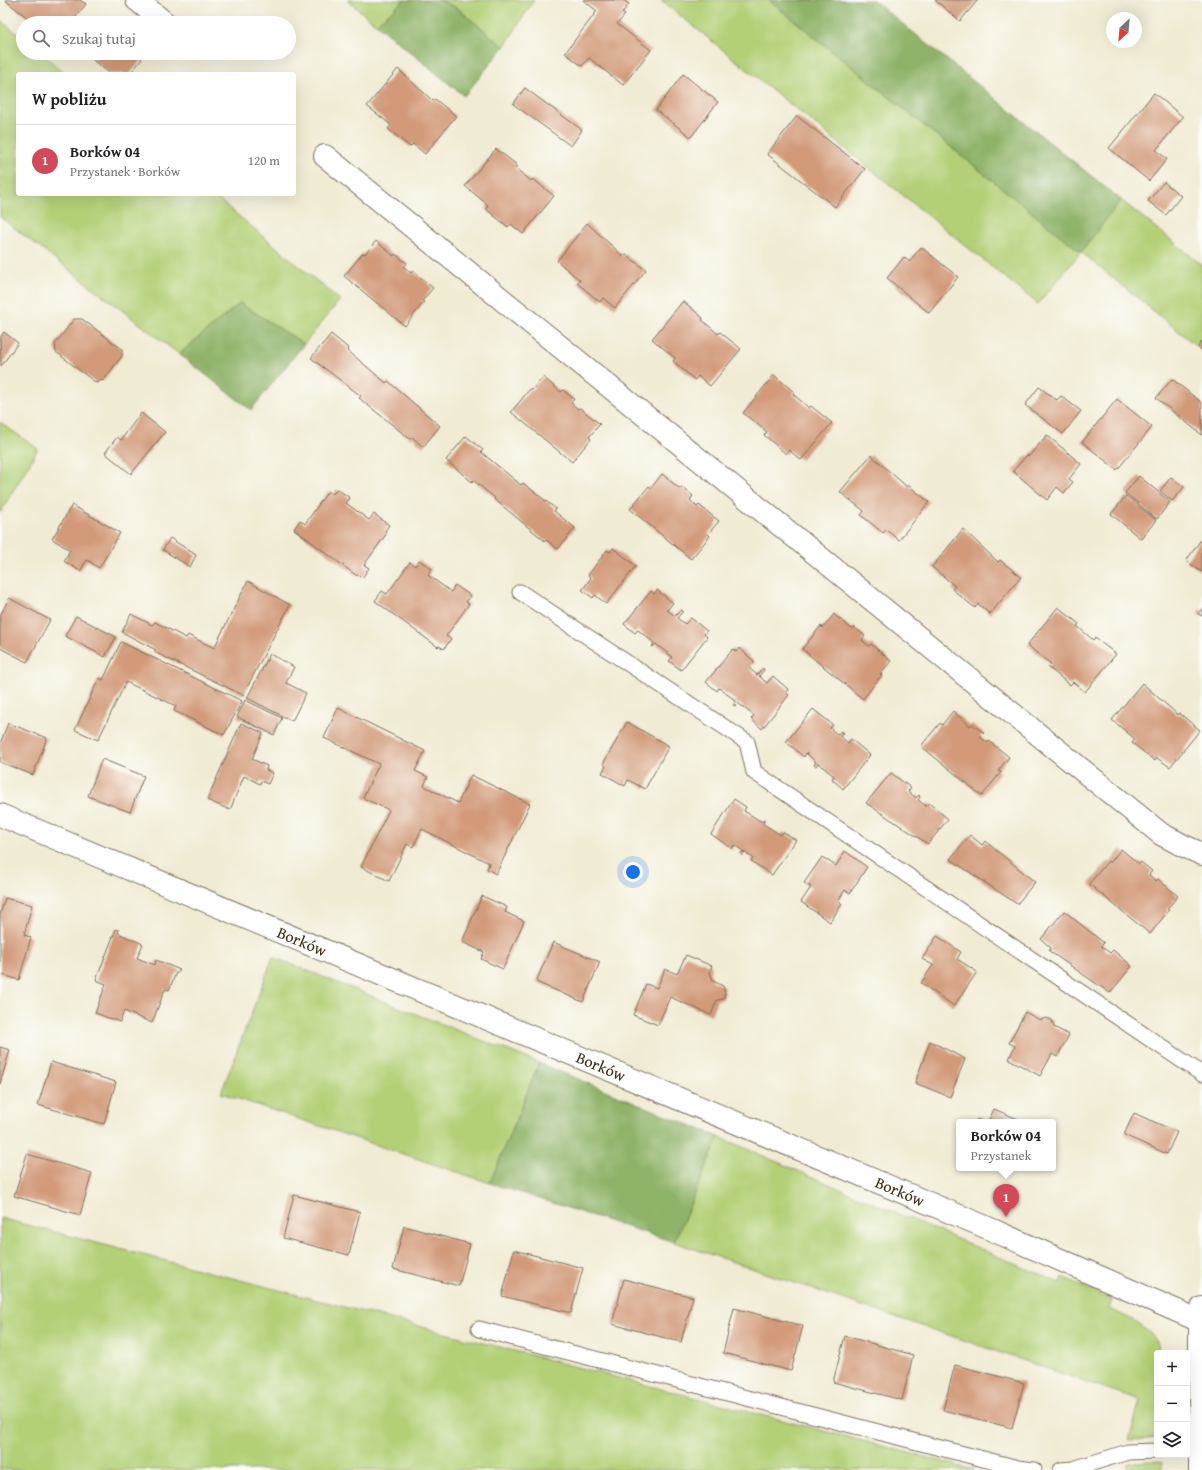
<!DOCTYPE html>
<html lang="pl">
<head>
<meta charset="utf-8">
<style>
	body { margin:0; font-family:"Gentium Book Plus",serif; background:#f6f6f6; color:#202124 }
	.controls { position:absolute; right:12px; bottom:12px; display:grid; overflow:hidden; border-radius:4px; box-shadow:0 4px 16px #0002 }
	.controls button { width:36px; height:36px; display:grid; place-items:center; padding:0; border:0; border-bottom:1px solid #e0e0e0; background:#fff; color:#202124; font:20px sans-serif }
	.compass { position:absolute; left:1106px; top:12px; width:36px; height:36px; border-radius:50%; background:#fff; box-shadow:0 4px 16px #0002; rotate:206deg }
	.you { position:absolute; left:633px; top:872px; width:14px; height:14px; margin:-10px; border:3px solid #fff; border-radius:50%; background:#1a73e8; box-shadow:0 0 0 6px #1a73e833 }
	.badge { display:grid; place-items:center; width:26px; height:26px; border-radius:50%; background:#d1495b; color:#fff; font-size:13px; font-weight:700 }
	.pin { position:absolute; translate:-50% -33px; filter:drop-shadow(0 1px 2px #0008) }
	.pin::after { content:''; position:absolute; top:21px; width:14px; height:12px; background:inherit; clip-path:polygon(0 0,100% 0,50% 100%) }
	.popup { position:absolute; left:956px; top:1119px; width:100px; height:52px; box-sizing:border-box; display:grid; place-content:center; border-radius:4px; background:#fff; filter:drop-shadow(0 1px 3px #0005); font-size:13px; white-space:nowrap; color:#757577 }
	.popup b { font-size:15px; color:#202124 }
	.popup::after { content:''; position:absolute; left:50%; top:100%; margin-left:-8px; border:8px solid transparent; border-top-color:#fff }
	.list { margin:0; padding:0; list-style:none }
	h2 { display:flex; justify-content:space-between; align-items:center; height:52px; margin:0; padding:0 16px; font-size:17px }
	h2 small { font-size:13px; font-weight:400; color:#757577 }
	.list li { display:grid; grid-template-columns:26px 1fr auto; gap:12px; align-items:center; box-sizing:border-box; height:72px; padding:0 16px; border-top:1px solid #e0e0e0 }
	.list b { display:block; font-size:15px; white-space:nowrap }
	.list p { margin:0; font-size:13px; white-space:nowrap; color:#757577 }
	.list em { font-size:13px; font-style:normal; color:#757577 }
	.icon { flex:none; width:22px; height:22px; fill:none; stroke:currentColor; stroke-width:2; stroke-linecap:round; stroke-linejoin:round }
	.map { position:relative; flex:none; width:1202px; height:1470px; overflow:hidden }
	.search { position:absolute; background:#fff; box-shadow:0 4px 16px #0002; left:16px; top:16px; width:280px; height:44px; display:flex; align-items:center; gap:10px; box-sizing:border-box; padding:0 14px; border-radius:22px; color:#757577; font-size:15px }
	.panel { position:absolute; background:#fff; box-shadow:0 4px 16px #0002; left:16px; top:72px; width:280px; height:124px; border-radius:4px }
	.map>svg:first-child { display:block }
	.green { fill:#b3d077; stroke:#777d4a }
	.forest { fill:#8eb268; stroke:#646e43 }
	.building { fill:#d29a79 }
	.lines { fill:none; stroke-linecap:round; stroke-linejoin:round }
	.service-casing { stroke:#7a6e5d; stroke-width:17 }
	.minor-casing { stroke:#7a6e5d; stroke-width:24 }
	.tertiary-casing { stroke:#7a6e5d; stroke-width:24 }
	.service { stroke:#fff; stroke-width:15 }
	.minor { stroke:#fff; stroke-width:22 }
	.tertiary { stroke:#fff; stroke-width:22 }
	.labels { text-anchor:middle; dominant-baseline:central; stroke-width:3.5; stroke-linejoin:round; paint-order:stroke }
	.street-label { font-size:16px; fill:#3b2a1e; stroke:#fdfcf7 }
</style>
</head>
<body>
<div class="map">
<svg width="1202" height="1470" viewBox="0 0 1202 1470">
	<rect width="100%" height="100%" fill="#fdfcf7"/>
	<filter id="ink" filterUnits="userSpaceOnUse"><feTurbulence type="fractalNoise" baseFrequency=".025" numOctaves="2"/><feDisplacementMap in="SourceGraphic" scale="8" xChannelSelector="R" yChannelSelector="G"/><feConvolveMatrix kernelMatrix="1 2 1 2 8 2 1 2 1" color-interpolation-filters="sRGB"/></filter>
	<filter id="wash" filterUnits="userSpaceOnUse"><feTurbulence type="fractalNoise" baseFrequency=".012" numOctaves="4" result="noise"/><feDisplacementMap in="SourceGraphic" scale="16" xChannelSelector="R" yChannelSelector="G"/><feGaussianBlur stdDeviation="0.9" result="paint"/><feColorMatrix in="noise" values="0 0 0 0 0 0 0 0 0 0 0 0 0 0 0 0 0 1.4 0 .05"/><feComposite in="paint" operator="in"/></filter>
	<g filter="url(#wash)">
		<rect width="100%" height="100%" fill="#f0ebd3"/>
		<!-- green -->
		<g class="green">
			<polygon points="347,0 405,0 376,24"/>
			<polygon points="439,0 534,0 504,47 457,8"/>
			<polygon points="661,0 769,0 1081,252 1121,200 1202,265 1202,341 1198,347 1081,252 1038,304"/>
			<polygon points="0,20 23,38 23,53 41,53 66,74 18,74 18,194 212,194 340,300 304,344 240,303 179,354 0,217"/>
			<polygon points="0,422 38,449 0,513"/>
			<polygon points="273,957 539,1063 490,1183 221,1093"/>
			<path d="M719,1137L1060,1283L1063,1277L1112,1300L1109,1309C1133,1320 1152,1325 1160,1353H1157V1438L1129,1441L1140,1400L674,1242Z"/>
			<polygon points="0,1218 975,1470 0,1470"/>
			<polygon points="1145,1461 1162,1461 1162,1470 1128,1470 1128,1463"/>
		</g>
		<!-- forest -->
		<g class="forest">
			<polygon points="405,0 439,0 457,8 504,47 464,96 376,24"/>
			<polygon points="769,0 873,0 1121,200 1081,252"/>
			<polygon points="240,303 304,344 251,410 179,354"/>
			<polygon points="539,1063 719,1137 674,1242 490,1183"/>
		</g>
		<g id="blocks">
			<!-- building -->
			<g class="building">
				<polygon points="5,0 80,0 86,4 75,18 77,20 74,23 34,23"/>
				<polygon points="583,0 623,0 629,4 622,13 625,15 617,24 651,50 623,85 589,58 582,66 565,53 597,11"/>
				<polygon points="935,0 978,0 960,21"/>
				<polygon points="99,53 135,53 142,59 130,74 111,74 93,60"/>
				<polygon points="398,69 433,101 435,99 456,116 425,154 413,144 410,147 388,129 391,125 367,106"/>
				<polygon points="683,74 718,102 691,137 656,110"/>
				<polygon points="525,88 582,130 571,146 513,104"/>
				<polygon points="1154,93 1183,117 1156,150 1167,159 1149,181 1109,148"/>
				<polygon points="797,116 865,169 835,207 767,154"/>
				<polygon points="496,149 517,165 515,168 531,181 533,179 554,196 523,234 511,224 508,227 486,209 488,205 465,186"/>
				<polygon points="1164,182 1181,196 1166,215 1148,201"/>
				<polygon points="587,223 623,256 625,254 646,270 615,308 603,298 600,302 577,283 580,280 557,261"/>
				<polygon points="376,241 394,256 395,254 407,263 404,267 411,273 413,271 433,288 422,301 424,302 405,326 344,276 363,253 365,254"/>
				<polygon points="921,247 958,277 929,313 887,278 904,257 909,262"/>
				<polygon points="683,301 703,318 702,320 718,334 720,332 741,349 710,386 698,376 695,380 673,361 675,358 652,339"/>
				<polygon points="74,319 82,319 122,349 122,356 103,381 102,380 96,383 56,352 55,344"/>
				<polygon points="4,332 18,343 1,366 0,338"/>
				<polygon points="331,334 348,348 347,350 386,383 388,381 440,426 423,447 412,437 410,439 359,398 361,396 311,358"/>
				<polygon points="1202,341 1202,351 1198,347"/>
				<polygon points="774,375 794,392 793,394 809,408 811,406 832,423 801,460 789,450 786,454 764,435 767,432 743,413"/>
				<polygon points="543,377 561,392 563,390 574,399 571,403 578,409 580,408 600,424 589,437 591,439 572,462 511,412 530,389 532,390"/>
				<polygon points="1172,379 1202,403 1202,435 1156,398"/>
				<polygon points="1039,387 1057,400 1061,396 1081,411 1063,434 1025,405"/>
				<polygon points="1117,399 1152,427 1117,470 1082,442"/>
				<polygon points="141,413 165,432 131,474 105,453 117,437 121,440"/>
				<polygon points="1047,435 1081,464 1069,479 1073,482 1064,493 1057,487 1047,500 1013,471 1027,455 1029,456"/>
				<polygon points="466,436 483,450 481,452 521,485 523,483 556,509 554,511 575,528 558,549 546,540 545,541 494,499 495,498 473,480 472,482 446,460"/>
				<polygon points="871,455 907,487 908,485 929,502 899,540 886,530 883,533 861,515 864,511 840,492"/>
				<polygon points="662,474 680,489 682,487 693,496 690,500 697,507 699,505 719,521 708,534 710,536 691,559 630,509 649,486 651,488"/>
				<polygon points="1139,476 1170,502 1157,519 1125,493"/>
				<polygon points="1171,477 1184,487 1172,501 1160,491"/>
				<polygon points="337,489 350,498 346,503 369,520 374,514 389,525 385,531 387,533 364,565 369,568 362,578 358,574 357,576 294,529 300,520 305,524 328,491 333,494"/>
				<polygon points="1126,496 1156,520 1141,539 1111,514"/>
				<polygon points="72,505 120,533 99,568 87,560 80,571 64,561 70,550 52,539"/>
				<polygon points="963,529 998,562 1000,560 1021,577 990,614 978,604 975,608 952,589 955,586 932,567"/>
				<polygon points="170,538 196,555 190,567 163,550"/>
				<polygon points="1202,538 1202,572 1186,561"/>
				<polygon points="613,548 636,566 606,604 595,595 593,598 582,590 591,578 588,575 607,550 610,552"/>
				<polygon points="419,560 432,569 428,575 451,592 455,585 471,596 466,602 469,604 446,636 451,639 444,649 439,646 438,647 375,601 382,591 387,594 410,562 415,566"/>
				<polygon points="248,581 290,605 243,695 154,652 156,650 122,632 131,614 152,625 155,622 186,638 188,635 214,648"/>
				<polygon points="657,590 673,603 667,610 675,616 681,610 683,611 677,618 685,624 691,618 707,631 704,634 707,637 681,670 669,661 672,657 656,644 652,647 654,643 638,630 635,633 624,624 651,591 654,594"/>
				<polygon points="9,598 50,620 27,662 0,648 0,616"/>
				<polygon points="1058,607 1079,624 1077,626 1093,640 1095,638 1116,654 1085,692 1073,682 1070,685 1048,667 1051,664 1027,645"/>
				<polygon points="1202,608 1202,616 1198,614"/>
				<polygon points="834,614 852,629 854,627 865,636 862,640 869,646 871,644 891,661 880,674 882,675 863,699 802,649 821,626 823,628"/>
				<polygon points="76,616 116,637 105,657 65,636"/>
				<polygon points="121,642 242,701 224,735 174,711 176,706 126,682 98,740 75,730 99,678 103,680"/>
				<polygon points="739,648 755,662 749,668 757,675 763,668 764,670 759,676 767,683 773,676 789,690 786,693 789,695 762,729 751,719 754,716 738,703 735,706 733,705 736,701 719,688 717,691 706,682 733,649 736,652"/>
				<polygon points="270,654 294,667 286,683 306,693 292,721 247,698"/>
				<polygon points="1142,683 1178,715 1179,713 1200,730 1170,767 1157,758 1155,761 1132,743 1135,739 1112,720"/>
				<polygon points="245,700 282,718 274,735 237,717"/>
				<polygon points="338,708 425,751 415,771 428,777 424,786 458,803 471,775 530,804 496,874 487,869 489,863 422,829 413,847 407,844 389,881 361,867 389,810 363,798 379,764 324,738"/>
				<polygon points="813,709 833,725 830,728 838,735 841,731 843,733 840,736 848,743 851,739 870,755 843,789 832,779 834,776 818,763 816,766 814,765 816,762 806,753 804,757 786,742"/>
				<polygon points="953,711 970,726 972,724 984,733 980,737 988,743 989,741 1009,757 998,771 1001,772 982,796 921,746 940,723 942,725"/>
				<polygon points="627,722 669,746 645,789 628,780 625,786 602,773 606,766 603,764"/>
				<polygon points="8,723 47,738 33,775 0,762 0,744"/>
				<polygon points="241,723 263,733 252,759 267,766 266,770 273,773 268,784 261,781 260,784 244,776 230,810 207,800"/>
				<polygon points="102,759 144,776 130,812 88,796"/>
				<polygon points="891,773 911,788 908,791 916,798 919,795 920,797 918,800 926,806 929,803 948,819 928,844 866,803"/>
				<polygon points="734,799 746,807 744,811 762,822 765,819 763,824 781,835 783,832 796,840 772,875 751,861 753,858 744,852 742,856 740,854 743,851 734,845 732,849 711,834"/>
				<polygon points="970,835 982,845 985,841 1035,882 1017,904 950,859"/>
				<polygon points="1121,849 1139,864 1141,862 1152,871 1149,875 1156,881 1158,879 1178,896 1167,909 1169,910 1150,934 1089,884 1108,861 1110,863"/>
				<polygon points="845,851 867,867 850,893 845,890 838,901 842,904 830,922 801,902 811,887 804,883 822,857 836,866"/>
				<polygon points="482,896 507,907 505,912 524,921 503,969 481,959 484,952 462,942"/>
				<polygon points="5,898 32,905 24,935 31,937 19,980 0,974 0,915"/>
				<polygon points="1064,911 1104,943 1101,946 1110,953 1113,950 1132,966 1110,993 1049,951 1051,948 1041,939"/>
				<polygon points="116,929 119,930 118,933 143,944 137,958 155,965 156,960 180,970 178,973 176,973 169,990 165,989 152,1023 124,1011 120,1022 95,1013 106,984 96,980"/>
				<polygon points="937,936 961,952 957,959 977,972 954,1006 921,983 933,965 922,959"/>
				<polygon points="553,942 600,962 583,1002 536,982"/>
				<polygon points="686,955 712,966 710,972 713,981 723,986 725,993 723,999 717,1000 711,1015 670,997 658,1025 633,1015 646,984 657,988 665,969 677,974"/>
				<polygon points="1025,1012 1040,1020 1046,1018 1052,1020 1054,1027 1069,1035 1057,1057 1052,1054 1040,1076 1009,1059 1015,1046 1009,1043"/>
				<polygon points="930,1041 965,1059 950,1097 915,1083"/>
				<polygon points="0,1047 10,1050 0,1084"/>
				<polygon points="51,1062 116,1082 104,1124 38,1105"/>
				<polygon points="994,1109 1025,1122 988,1122"/>
				<polygon points="1134,1113 1177,1132 1167,1154 1124,1135"/>
				<polygon points="977,1119 985,1122 976,1122"/>
				<polygon points="27,1154 92,1173 80,1215 14,1196"/>
				<polygon points="294,1195 360,1212 349,1255 283,1238"/>
				<polygon points="404,1226 470,1244 459,1286 393,1269"/>
				<polygon points="514,1250 583,1268 571,1313 502,1296"/>
				<polygon points="624,1279 693,1297 681,1342 612,1324"/>
				<polygon points="734,1308 803,1326 791,1371 723,1353"/>
				<polygon points="845,1336 913,1355 902,1400 833,1382"/>
				<polygon points="955,1365 1024,1383 1012,1428 943,1410"/>
			</g>
		</g>
	</g>
	<g filter="url(#ink)">
		<use href="#blocks" fill-opacity="0" stroke="#7a6e5d" stroke-width="1"/>
		<g class="lines">
			<!-- service casing -->
			<g class="service-casing">
				<g id="service">
					<polyline points="520,592 747,742 754,772 1202,1074"/>
					<polyline points="479,1329 1018,1468 1034,1470"/>
					<polyline points="1061,1470 1073,1469 1128,1452 1157,1451"/>
				</g>
			</g>
			<!-- minor casing -->
			<g class="minor-casing">
				<g id="minor">
					<polyline points="137,0 165,23"/>
					<polyline points="325,156 1161,834 1184,846 1202,854"/>
				</g>
			</g>
			<!-- tertiary casing -->
			<g class="tertiary-casing">
				<g id="tertiary">
					<polyline points="0,815 981,1225 1200,1321"/>
					<polyline points="1200,1470 1200,1321 1202,1308"/>
				</g>
			</g>
			<!-- service -->
			<use href="#service" class="service"/>
			<!-- minor -->
			<use href="#minor" class="minor"/>
			<!-- tertiary -->
			<use href="#tertiary" class="tertiary"/>
		</g>
	</g>
	<g class="labels">
		<!-- street labels -->
		<g class="street-label">
			<text transform="translate(302 941) rotate(23)">Borków</text>
			<text transform="translate(601 1066) rotate(23)">Borków</text>
			<text transform="translate(900 1191) rotate(23)">Borków</text>
		</g>
	</g>
</svg>
<div class="controls">
<button>+</button>
<button>−</button>
<button><svg class="icon" aria-label="layers" viewBox="0 0 24 24"><path d="M12 4l9 5-9 5-9-5zM3 14l9 5 9-5"/></svg></button>
</div>
<svg class="compass" viewBox="-18 -18 36 36"><path d="M0-13l5 13h-10z" fill="#e53935"/><path d="M0 13l5-13h-10z" fill="#757577"/></svg>
<div class="you"></div>
<div class="pin badge" style="left:1006px;top:1217px">1</div>
<div class="popup"><b>Borków 04</b>Przystanek</div>
<div class="search"><svg class="icon" aria-label="search" viewBox="0 0 24 24"><circle cx="10" cy="10" r="6"/><path d="M15 15l6 6"/></svg>Szukaj tutaj</div>
<section class="panel">
<h2>W pobliżu<small></small></h2>
<ul class="list">
<li><span class="badge">1</span><div><b>Borków 04</b><p>Przystanek · Borków</p></div><em>120 m</em></li>
</ul>
</section>
</div>
</body>
</html>
